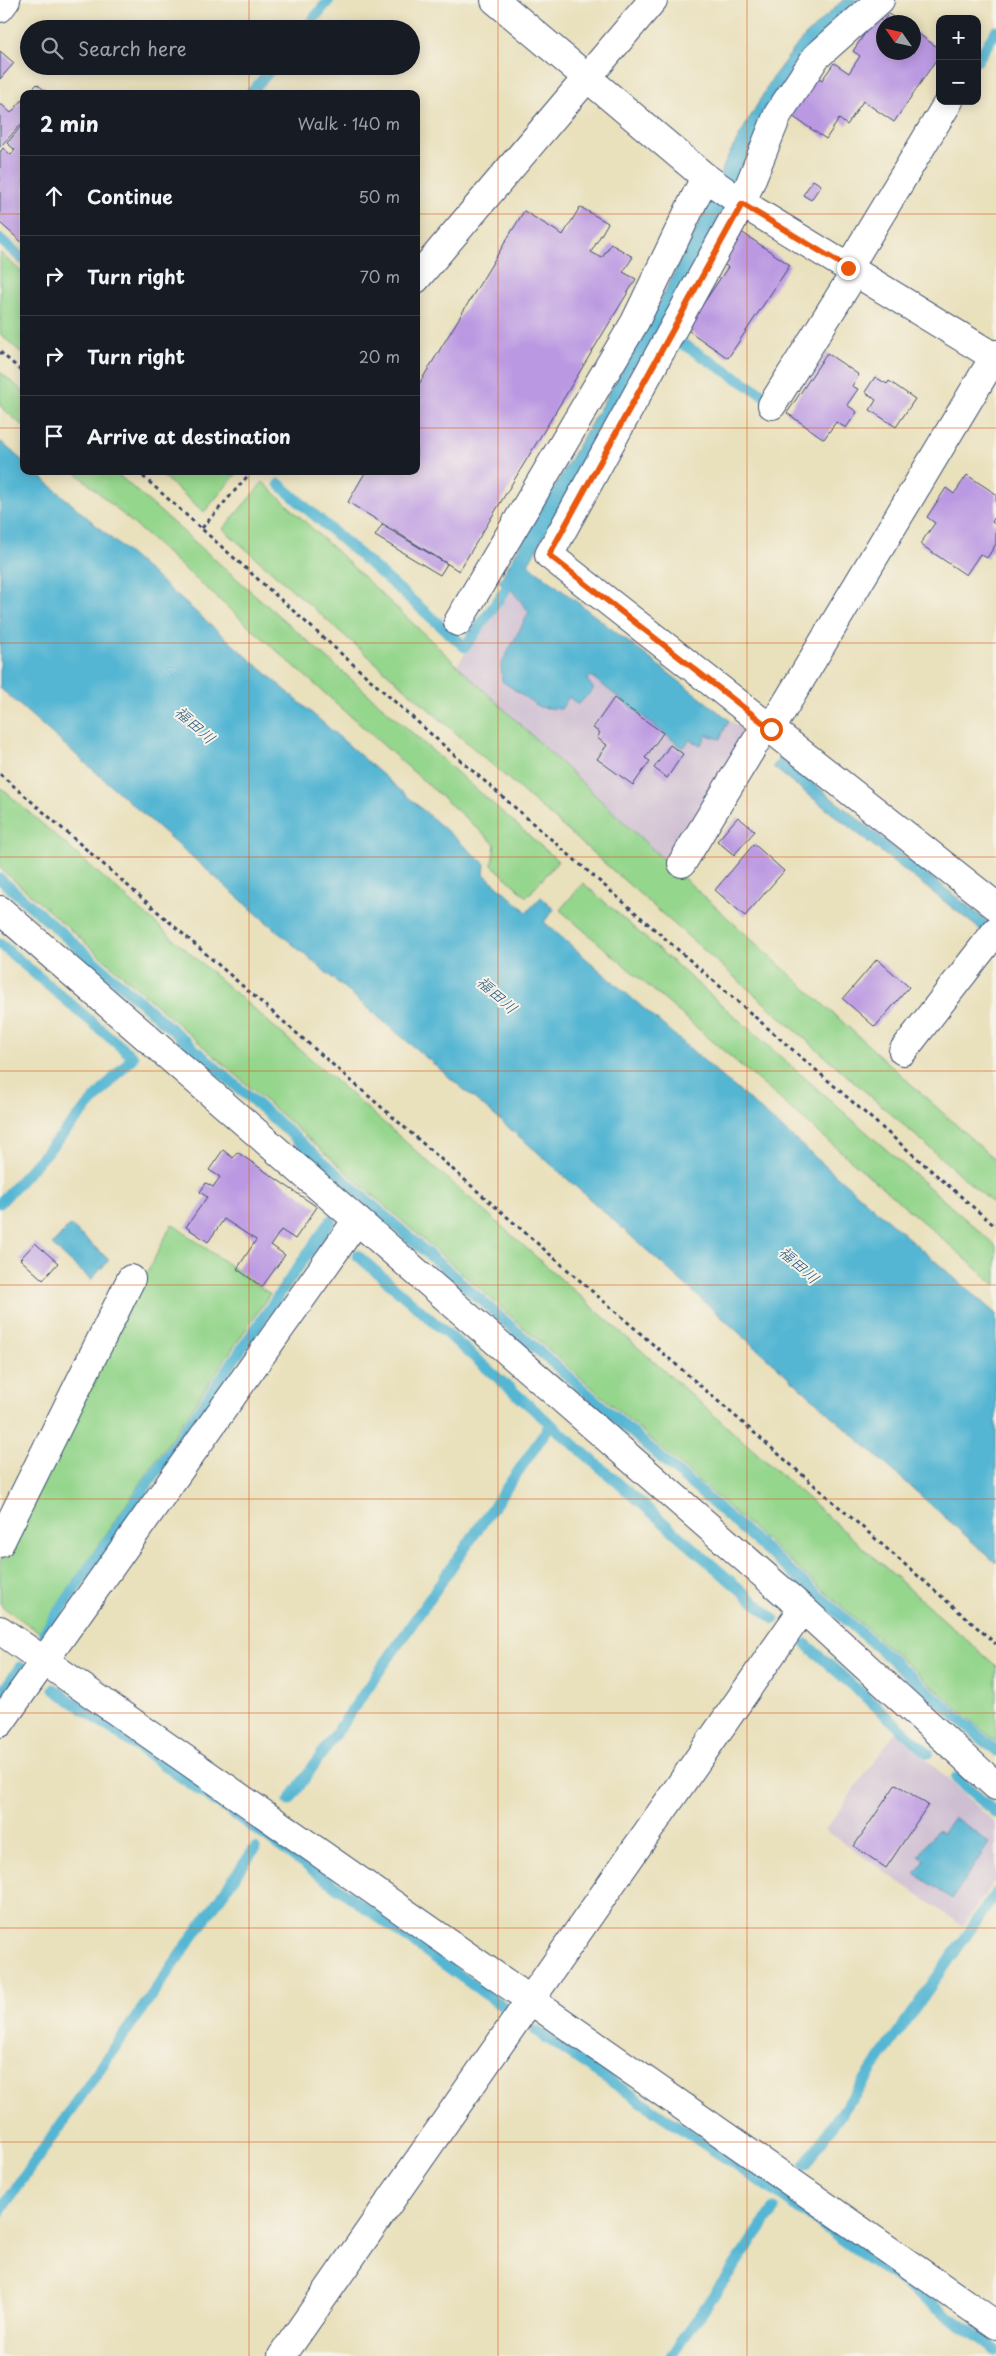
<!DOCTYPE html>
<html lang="en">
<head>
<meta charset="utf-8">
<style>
	body { margin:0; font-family:"Playpen Sans","Klee One",sans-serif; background:#20242c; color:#f1f3f6 }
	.controls { position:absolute; right:15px; top:15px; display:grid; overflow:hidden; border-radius:10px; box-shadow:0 2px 12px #0003 }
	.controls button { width:45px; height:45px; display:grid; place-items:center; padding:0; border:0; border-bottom:1px solid #363941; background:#171b24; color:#f1f3f6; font:25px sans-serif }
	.compass { position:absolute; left:876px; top:15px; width:45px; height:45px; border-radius:50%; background:#171b24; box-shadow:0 2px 12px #0003; rotate:304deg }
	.stop { position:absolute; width:15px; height:15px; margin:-11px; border:4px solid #ea580c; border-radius:50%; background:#fff }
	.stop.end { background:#ea580c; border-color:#fff; box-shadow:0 1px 5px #0008 }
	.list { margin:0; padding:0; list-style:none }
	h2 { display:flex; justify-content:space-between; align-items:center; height:65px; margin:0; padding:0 20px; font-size:21px }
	h2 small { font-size:16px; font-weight:400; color:#9ea1a6 }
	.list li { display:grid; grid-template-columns:32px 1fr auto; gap:15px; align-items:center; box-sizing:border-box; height:80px; padding:0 20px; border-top:1px solid #363941 }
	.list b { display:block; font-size:19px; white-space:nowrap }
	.list em { font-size:16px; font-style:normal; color:#9ea1a6 }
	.icon { flex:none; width:28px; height:28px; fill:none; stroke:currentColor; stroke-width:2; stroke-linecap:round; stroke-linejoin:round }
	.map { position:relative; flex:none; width:996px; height:2356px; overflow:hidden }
	.search { position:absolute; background:#171b24; box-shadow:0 2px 12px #0003; left:20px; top:20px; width:400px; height:55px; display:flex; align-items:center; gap:12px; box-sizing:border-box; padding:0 18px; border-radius:28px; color:#9ea1a6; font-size:19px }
	.panel { position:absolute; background:#171b24; box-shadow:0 2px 12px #0003; left:20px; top:90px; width:400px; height:385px; border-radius:10px }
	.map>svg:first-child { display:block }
	.industrial { fill:#cebed2 }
	.green { fill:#95d68d; stroke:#588276 }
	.water { fill:#54b6d3; stroke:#387298 }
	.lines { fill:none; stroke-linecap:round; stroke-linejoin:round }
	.stream { stroke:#54b6d3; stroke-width:11 }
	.building { fill:#bb99e2 }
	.minor-casing { stroke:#3a4a6c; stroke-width:30 }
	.path { stroke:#3a4a6c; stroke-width:3; stroke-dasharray:4 4; stroke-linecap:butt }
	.minor { stroke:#fff; stroke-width:28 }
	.route { stroke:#ea580c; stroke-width:6 }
	.grid { fill:none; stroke:#d45514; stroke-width:1; stroke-opacity:0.55 }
	.labels { text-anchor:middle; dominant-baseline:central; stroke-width:4; stroke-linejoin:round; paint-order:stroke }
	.water-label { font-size:16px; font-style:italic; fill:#2c5881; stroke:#f7f3e8 }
</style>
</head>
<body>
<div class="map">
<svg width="996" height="2356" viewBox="0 0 996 2356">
	<rect width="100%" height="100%" fill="#f7f3e8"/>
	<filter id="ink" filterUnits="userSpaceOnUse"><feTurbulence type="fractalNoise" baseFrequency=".02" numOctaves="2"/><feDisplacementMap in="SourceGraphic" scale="10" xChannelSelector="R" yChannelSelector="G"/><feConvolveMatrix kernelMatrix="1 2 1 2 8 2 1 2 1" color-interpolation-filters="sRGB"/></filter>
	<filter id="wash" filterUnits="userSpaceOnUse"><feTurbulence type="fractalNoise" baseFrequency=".0096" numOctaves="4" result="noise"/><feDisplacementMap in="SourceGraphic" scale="20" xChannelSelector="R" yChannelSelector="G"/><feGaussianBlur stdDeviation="1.12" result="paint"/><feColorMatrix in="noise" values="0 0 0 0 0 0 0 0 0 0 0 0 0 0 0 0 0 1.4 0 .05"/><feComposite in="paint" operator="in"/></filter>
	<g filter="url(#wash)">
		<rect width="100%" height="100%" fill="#e9e0bc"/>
		<!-- industrial -->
		<g class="industrial">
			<polygon points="511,589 529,612 501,665 569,697 578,705 587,680 591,676 683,748 690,740 707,735 720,739 729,720 742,729 743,736 666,862 457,665"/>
			<polygon points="896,1731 996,1824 996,1878 963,1926 825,1830"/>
		</g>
		<!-- green -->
		<g class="green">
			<polygon points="0,253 24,274 24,355 0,334"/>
			<polygon points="0,372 24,392 24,427 0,406"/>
			<polygon points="74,471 114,471 558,861 527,897 492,865 495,844"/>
			<polygon points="157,471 239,471 204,512"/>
			<polygon points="263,482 666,862 996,1161 996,1206 223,529"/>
			<polygon points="0,787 489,1215 996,1666 996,1742 0,868"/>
			<polygon points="583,883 996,1246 996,1285 560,910"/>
			<polygon points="172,1224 270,1294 39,1632 0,1605 0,1562"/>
		</g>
		<!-- water -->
		<g class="water">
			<polygon points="843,0 862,0 723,210 659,333 528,564 729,720 720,739 707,735 701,745 690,740 683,748 591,676 587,680 594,689 578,705 569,697 561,709 539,707 502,681 501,665 529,612 511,589 499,582 647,327 709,203 727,158 773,77 800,41"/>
			<polygon points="0,441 24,462 24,471 34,471 485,864 484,874 527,912 541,897 554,909 544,922 996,1314 996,1563 535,1150 257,914 0,688"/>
			<polygon points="780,757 989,923 982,931 773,767"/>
			<polygon points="70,1225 109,1260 91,1280 52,1245"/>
			<polygon points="954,1817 989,1843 952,1899 915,1874 925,1860 919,1856 937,1830 943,1833"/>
		</g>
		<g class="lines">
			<!-- stream -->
			<g class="stream">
				<polyline points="305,29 329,0"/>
				<polyline points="977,61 996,31"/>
				<polyline points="250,94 274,66"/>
				<polyline points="0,239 24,260"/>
				<polyline points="673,350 678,341 767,397 771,390"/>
				<polyline points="279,484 465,647 515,576"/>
				<polyline points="0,879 996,1751"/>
				<polyline points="0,944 133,1057 0,1203"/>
				<polyline points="357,1255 774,1619"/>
				<polyline points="44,1633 331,1220"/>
				<polyline points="806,1644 928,1753"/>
				<polyline points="54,1689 264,1835 502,2006"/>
				<polyline points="0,1695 20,1667"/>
				<polyline points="956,1778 996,1813"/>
				<polyline points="289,1801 551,1424"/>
				<polyline points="536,2031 783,2197 996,2350"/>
				<polyline points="805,2165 996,1893"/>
				<polyline points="0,2211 255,1848"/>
				<polyline points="671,2356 774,2209"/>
			</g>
		</g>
		<g id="blocks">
			<!-- building -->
			<g class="building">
				<polygon points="888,14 901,22 884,22 884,52 914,52 914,31 940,49 940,54 894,122 863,101 847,125 839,119 826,139 789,114 815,75 822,80 834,63 849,73 860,56 853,51 876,17 883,22"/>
				<polygon points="0,51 14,63 0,79"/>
				<polygon points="37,84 49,94 28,94"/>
				<polygon points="24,98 24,121 0,147 0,103 11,113"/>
				<polygon points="24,123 24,244 0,223 0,152 3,148 11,155 15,150 7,143"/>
				<polygon points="813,180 821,185 811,200 803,195"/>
				<polygon points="580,207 608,223 591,252 602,258 611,244 633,257 623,272 636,279 459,571 348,502 366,471 416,471 416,389 524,211 563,235"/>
				<polygon points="737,229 790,265 728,358 686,329 728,267 716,259"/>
				<polygon points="827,353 859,375 852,386 858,389 847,405 857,412 846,428 836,422 824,439 787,413"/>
				<polygon points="875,377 887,384 889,381 915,399 896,427 870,410 876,400 865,392"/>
				<polygon points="967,475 996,494 996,515 992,522 996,525 996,544 987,558 980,554 966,575 920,544 935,523 927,517 946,488 954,494"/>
				<polygon points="382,525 447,564 440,575 375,536"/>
				<polygon points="614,698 663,733 645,758 650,761 633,785 597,759 607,745 597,738 600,733 593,728"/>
				<polygon points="670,745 683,754 667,778 654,768"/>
				<polygon points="738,817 755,831 734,855 717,841"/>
				<polygon points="754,844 784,871 745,916 715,890"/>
				<polygon points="877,959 909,987 875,1027 843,999"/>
				<polygon points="223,1150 233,1158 237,1152 317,1207 295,1239 281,1230 271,1245 285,1255 262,1287 237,1269 256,1240 224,1219 208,1242 186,1227 207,1197 200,1192 206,1183 213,1187 220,1177 209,1170"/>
				<polygon points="35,1243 58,1263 43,1280 20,1259"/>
				<polygon points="896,1784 928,1805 886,1868 854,1846"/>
			</g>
		</g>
	</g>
	<g filter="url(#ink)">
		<use href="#blocks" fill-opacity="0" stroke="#3a4a6c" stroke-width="1"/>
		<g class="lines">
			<!-- minor casing -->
			<g class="minor-casing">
				<g id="minor">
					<polyline points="495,0 705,177 742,203 996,358"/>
					<polyline points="0,8 6,0"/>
					<polyline points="848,268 949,101"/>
					<polyline points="416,279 653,0"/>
					<polyline points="996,354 771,729 996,906"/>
					<polyline points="772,405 855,272"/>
					<polyline points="458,622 635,322 705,177"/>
					<polyline points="771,729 549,555 742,203 778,114 816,57 880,0"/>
					<polyline points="682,863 766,725"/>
					<polyline points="0,910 357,1220"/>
					<polyline points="903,1051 996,931"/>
					<polyline points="0,1543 131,1279"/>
					<polyline points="0,1630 996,2325"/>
					<polyline points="0,1723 357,1220 803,1609 996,1786"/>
					<polyline points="282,2356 803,1609"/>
				</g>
			</g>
			<!-- path -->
			<g class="path">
				<polyline points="0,352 24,373"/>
				<polyline points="137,471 450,751 996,1227"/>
				<polyline points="202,528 252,471"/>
				<polyline points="0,774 996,1644"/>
			</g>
			<!-- minor -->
			<use href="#minor" class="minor"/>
		</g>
	</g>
	<g class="lines" filter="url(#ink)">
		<!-- route -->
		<polyline class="route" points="771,729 549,555 742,204 848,268"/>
	</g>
	<!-- grid -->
	<path class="grid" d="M249,0V29M498,0V2356M747,0V2356M249,66V94M0,214H24M416,214H996M0,428H24M416,428H996M249,471V2356M0,643H996M0,857H996M0,1071H996M0,1285H996M0,1499H996M0,1713H996M0,1928H996M0,2142H996"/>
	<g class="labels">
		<!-- water labels -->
		<g class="water-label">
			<text transform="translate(196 724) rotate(42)">福田川</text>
			<text transform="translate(498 994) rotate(42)">福田川</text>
			<text transform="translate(800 1264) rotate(42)">福田川</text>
		</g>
	</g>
</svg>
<div class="controls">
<button>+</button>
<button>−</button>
</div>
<svg class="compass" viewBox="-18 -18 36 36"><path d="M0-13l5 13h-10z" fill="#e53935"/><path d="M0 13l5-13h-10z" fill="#9ea1a6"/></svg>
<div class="stop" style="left:771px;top:729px"></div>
<div class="stop end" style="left:848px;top:268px"></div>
<div class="search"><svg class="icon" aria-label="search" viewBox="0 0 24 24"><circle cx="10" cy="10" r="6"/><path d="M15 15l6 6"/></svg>Search here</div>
<section class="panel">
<h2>2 min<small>Walk · 140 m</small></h2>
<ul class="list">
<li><svg class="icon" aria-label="ahead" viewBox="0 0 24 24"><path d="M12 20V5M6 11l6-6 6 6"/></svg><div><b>Continue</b></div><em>50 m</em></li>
<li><svg class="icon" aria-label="right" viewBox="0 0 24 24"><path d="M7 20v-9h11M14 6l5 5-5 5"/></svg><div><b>Turn right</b></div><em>70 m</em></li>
<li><svg class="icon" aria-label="right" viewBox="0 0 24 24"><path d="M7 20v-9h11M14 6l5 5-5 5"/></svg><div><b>Turn right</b></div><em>20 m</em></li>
<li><svg class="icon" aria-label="arrive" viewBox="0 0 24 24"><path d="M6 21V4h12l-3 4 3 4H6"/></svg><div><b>Arrive at destination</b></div></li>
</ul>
</section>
</div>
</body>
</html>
